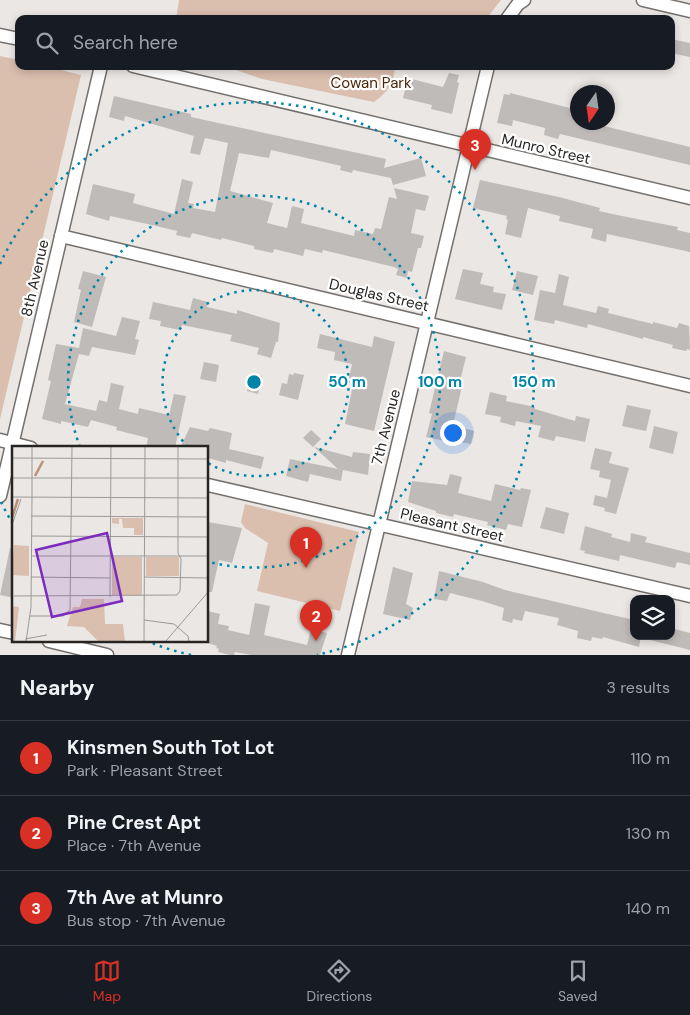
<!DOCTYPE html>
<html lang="en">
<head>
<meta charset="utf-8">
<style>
	body { margin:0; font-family:"DM Sans",sans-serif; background:#242831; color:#f1f3f6 }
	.controls { position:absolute; right:15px; bottom:15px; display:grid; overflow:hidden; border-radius:10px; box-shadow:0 2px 8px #0003 }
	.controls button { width:45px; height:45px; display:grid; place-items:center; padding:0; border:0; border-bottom:1px solid #363941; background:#171b24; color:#f1f3f6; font:25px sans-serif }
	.compass { position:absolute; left:570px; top:85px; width:45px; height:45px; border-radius:50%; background:#171b24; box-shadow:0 2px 8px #0003; rotate:193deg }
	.you { position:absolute; left:452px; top:432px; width:18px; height:18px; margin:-12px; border:4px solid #fff; border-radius:50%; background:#1a73e8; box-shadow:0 0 0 8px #1a73e833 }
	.badge { display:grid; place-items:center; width:32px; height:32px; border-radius:50%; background:#d93025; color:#fff; font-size:16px; font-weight:700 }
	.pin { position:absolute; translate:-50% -41px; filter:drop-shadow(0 1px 2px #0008) }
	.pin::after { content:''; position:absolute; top:26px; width:18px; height:15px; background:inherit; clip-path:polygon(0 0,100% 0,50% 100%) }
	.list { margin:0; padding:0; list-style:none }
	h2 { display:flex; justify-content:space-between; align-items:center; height:65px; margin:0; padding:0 20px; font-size:21px }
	h2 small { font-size:16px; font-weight:400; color:#9ea1a6 }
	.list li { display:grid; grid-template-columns:32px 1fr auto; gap:15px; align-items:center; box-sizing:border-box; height:75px; padding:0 20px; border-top:1px solid #363941 }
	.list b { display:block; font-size:19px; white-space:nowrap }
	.list p { margin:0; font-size:16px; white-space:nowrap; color:#9ea1a6 }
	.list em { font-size:16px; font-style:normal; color:#9ea1a6 }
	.icon { flex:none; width:28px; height:28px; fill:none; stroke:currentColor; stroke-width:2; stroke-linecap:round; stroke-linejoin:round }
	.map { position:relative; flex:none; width:690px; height:655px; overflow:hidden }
	.search { position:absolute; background:#171b24; box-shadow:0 2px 8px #0003; left:15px; right:15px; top:15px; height:55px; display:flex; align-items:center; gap:12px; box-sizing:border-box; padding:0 18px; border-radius:10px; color:#9ea1a6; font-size:19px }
	.sheet { height:290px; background:#171b24 }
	nav { display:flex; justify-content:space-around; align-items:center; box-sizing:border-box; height:70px; border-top:1px solid #363941; background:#171b24; font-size:14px; color:#9ea1a6 }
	nav a { display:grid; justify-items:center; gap:2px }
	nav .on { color:#d93025 }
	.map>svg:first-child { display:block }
	.green { fill:#dabeae }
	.building { fill:#bfbbb8 }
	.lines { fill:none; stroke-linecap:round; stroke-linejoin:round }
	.street-casing { stroke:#74706e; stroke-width:15 }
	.street { stroke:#fff; stroke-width:12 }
	.ring { fill:none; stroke:#0084a7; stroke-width:2.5; stroke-dasharray:2.5 5 }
	.labels { text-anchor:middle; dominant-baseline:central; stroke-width:4.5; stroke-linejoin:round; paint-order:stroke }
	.park-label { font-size:15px; fill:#4c2407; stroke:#fff }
	.street-label { font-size:15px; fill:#262524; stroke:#fff }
	.inset-river { fill:none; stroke:#ba9179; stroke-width:2.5 }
	.inset-road { fill:none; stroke:#9c9997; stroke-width:1 }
	.view { fill:#7b2cbf; fill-opacity:0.15; stroke:#7b2cbf; stroke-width:2.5 }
	.inset-edge { fill:none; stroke:#262524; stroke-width:2.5 }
	.centre { fill:#0084a7; stroke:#fff; stroke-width:2.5 }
	.ring-label { font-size:15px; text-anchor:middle; font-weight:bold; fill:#0084a7; stroke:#fff; stroke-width:4.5; stroke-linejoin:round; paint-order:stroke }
</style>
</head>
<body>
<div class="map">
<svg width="690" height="655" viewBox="0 0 690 655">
	<rect width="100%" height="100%" fill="#ebe7e4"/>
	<!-- green -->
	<g class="green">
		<polygon points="179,0 501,0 486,19 176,19"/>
		<polygon points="0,56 19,60 19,66 45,66 81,75 0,419"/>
		<path d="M225,66H395C394,83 388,92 374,102L262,79Z"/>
		<polygon points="245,504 359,532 340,611 257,591 268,543 245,528 241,522"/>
	</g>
	<!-- building -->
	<g class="building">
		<polygon points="671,39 690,43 690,57 671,53"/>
		<polygon points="449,73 459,75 457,82 459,83 452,114 431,109 432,105 403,98 408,78 443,87"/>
		<polygon points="510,93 578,110 578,122 605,122 604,126 690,147 690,165 560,134 558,139 544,135 545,128 513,120 512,126 497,123 504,94 510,95"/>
		<polygon points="114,96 191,114 191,117 223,124 386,159 384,168 421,158 426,176 393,185 391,178 353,170 352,173 340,170 341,166 298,156 271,150 269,158 239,153 230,191 273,203 267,223 287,228 292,206 304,209 301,223 354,236 355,230 373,234 375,228 381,229 389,197 397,199 394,188 429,196 425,211 416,209 411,233 424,236 421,248 418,248 412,272 408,271 407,278 396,275 398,269 394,267 323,250 322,253 305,249 303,256 274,249 273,253 254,249 254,246 222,238 221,240 192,233 190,238 176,235 177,231 152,225 110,216 109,221 86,214 93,184 135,194 133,203 174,214 182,179 193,182 188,203 194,204 193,208 215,212 228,143 205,138 200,155 190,153 194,136 125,116 124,121 109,117"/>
		<polygon points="480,180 559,197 600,208 599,211 617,215 678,227 677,230 690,233 690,252 607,234 606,242 591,238 593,229 559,221 560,216 528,208 521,238 505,234 508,220 506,219 507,216 473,208"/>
		<polygon points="463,269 483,273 480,284 494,287 493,292 506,294 502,310 455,299"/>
		<polygon points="83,271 106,277 92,327 74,322 81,290 78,289"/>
		<polygon points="517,271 538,276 533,295 512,290"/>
		<polygon points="559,274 569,277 563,305 596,313 598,306 609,309 608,313 653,324 653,322 677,328 679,323 689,326 690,350 687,349 686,351 672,348 673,345 643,337 643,339 588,324 587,328 555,320 554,324 534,320 540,290 555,293"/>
		<polygon points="193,298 208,302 207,307 237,314 237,310 280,323 278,342 276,342 271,358 257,354 259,348 230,341 232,335 182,325 180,330 160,326 161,321 149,319 153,302 190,310"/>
		<polygon points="122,317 140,321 135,339 139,340 135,355 92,347 89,356 79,354 65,404 96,411 99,400 107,402 111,383 124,386 119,409 138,414 139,408 169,415 174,394 186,396 175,448 146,448 148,438 116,430 117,427 91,420 88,427 61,421 61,424 42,419 51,381 48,380 56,344 79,348 83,328 116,336"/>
		<polygon points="320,334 372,347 374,336 395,342 374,431 345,424 354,380 349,378 352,364 334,360 335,352 317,348"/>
		<polygon points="444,351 466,357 460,381 463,382 453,425 474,431 471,444 454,441 454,443 426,437 432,414 429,413"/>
		<polygon points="204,362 219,365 216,382 200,379"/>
		<polygon points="251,373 262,376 258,394 247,391"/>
		<polygon points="294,373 304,375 298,400 279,395 282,383 287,384 289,374 293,375"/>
		<polygon points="490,392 507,396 506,401 535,407 535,409 575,421 576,416 590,419 585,442 556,436 554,441 538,437 541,426 516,421 515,426 500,422 501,417 485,414"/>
		<polygon points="627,405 651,410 646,431 622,426"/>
		<polygon points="654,426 678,432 673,454 649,448"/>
		<polygon points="190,427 208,431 210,428 232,433 229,449 264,457 261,469 226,460 226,463 208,458 208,448 180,448"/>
		<polygon points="311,430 321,439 313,447 303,438"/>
		<polygon points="314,447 352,457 353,452 370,454 368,475 338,469"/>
		<polygon points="595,448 612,452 609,463 629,468 616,514 604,511 605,508 593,505 595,495 607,498 611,480 599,477 600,471 590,469"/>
		<polygon points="290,459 343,470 341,481 310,474 308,482 286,476"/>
		<polygon points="450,474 462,477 458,493 491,501 495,484 520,490 521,488 531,490 522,527 508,524 506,530 487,525 488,522 454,514 453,517 436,513 436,511 408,502 412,481 447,485"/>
		<polygon points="546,507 569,513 564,534 540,528"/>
		<polygon points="208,522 242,528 232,563 219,560 212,592 208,592"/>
		<polygon points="585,526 612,534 611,537 630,542 631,533 647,537 645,542 690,553 690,565 677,562 675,568 620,555 619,561 584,553 585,551 580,550"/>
		<polygon points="10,548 14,549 14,598 0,595"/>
		<polygon points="393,567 413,573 406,604 413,608 410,620 383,614"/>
		<polygon points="439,571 483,582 505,590 634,620 634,636 641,636 639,647 603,637 602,639 592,637 591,641 577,638 578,631 557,625 559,618 525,611 522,621 513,619 512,623 502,620 504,608 482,601 450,593 447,601 434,599"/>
		<polygon points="255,603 270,606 264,635 307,645 311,629 327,633 320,655 251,655 235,652 234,655 230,655 218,652 219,649 216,648 217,646 208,643 208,611 220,614 218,624 229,626 228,630 249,635"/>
		<polygon points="671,628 690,633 690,650 650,640 651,636 671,636"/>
	</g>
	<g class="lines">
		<!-- street casing -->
		<g class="street-casing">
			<g id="street">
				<polyline points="643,0 690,11"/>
				<polyline points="507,19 518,4 524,0"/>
				<polyline points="0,35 19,39"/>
				<polyline points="133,66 690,198"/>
				<polyline points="61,236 690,386"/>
				<polyline points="0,440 31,448"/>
				<polyline points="208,485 690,596"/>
				<polyline points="0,496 101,66"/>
				<polyline points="0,630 14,633"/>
				<polyline points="49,641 107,655"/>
				<polyline points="348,655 488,66"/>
			</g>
		</g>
		<!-- street -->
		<use href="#street" class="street"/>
	</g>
	<!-- distance rings -->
	<g class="ring">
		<path d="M188 447A93 93 0 1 1 208 463"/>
		<path d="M80 447A186 186 0 1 1 209 562"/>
		<path d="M191 655A280 280 0 0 1 149 642M13 524A280 280 0 0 1 0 500M0 264A280 280 0 1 1 317 655"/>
	</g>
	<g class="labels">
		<!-- park labels -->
		<g class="park-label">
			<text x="371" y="83">Cowan Park</text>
		</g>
		<!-- street labels -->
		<g class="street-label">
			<text transform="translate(546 149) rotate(13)">Munro Street</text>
			<text transform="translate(35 278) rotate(-77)">8th Avenue</text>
			<text transform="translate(379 295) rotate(13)">Douglas Street</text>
			<text transform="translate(386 427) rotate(-76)">7th Avenue</text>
			<text transform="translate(452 525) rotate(13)">Pleasant Street</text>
		</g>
	</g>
	<!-- overview -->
	<g transform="translate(12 446)">
		<rect width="196" height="196" fill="#ebe7e4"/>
		<path d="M100,72H131V89H122V82H111L110,73H107V78L100,77ZM2,99L17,100V130L0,129ZM100,111H130V149H100ZM134,111H167V130H134ZM70,153H92L93,178H111L113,196H87L72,181L55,180L61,161H68ZM0,160L7,161L3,196H0Z" fill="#dabeae"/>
		<path class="inset-river" d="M23,30L31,15M0,72L6,53"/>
		<path class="inset-road" d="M0,12L197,13M0,32H197M0,51L197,52M20,51V0M19,70L197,71M0,79L9,53M19,90L197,91M19,110H197M19,131L98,132M132,131L197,132M2,150L165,149L168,145L169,113L166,107V0M98,151L99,0M18,170H51L58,164L60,0M132,174L162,178L176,190L177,196M13,193L35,189M14,196L19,161L20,51M132,196L133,0M153,196L197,145"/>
		<path class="view" d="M95,87L110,155L40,171L24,104Z"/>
		<rect width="196" height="196" class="inset-edge"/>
	</g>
	<circle cx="254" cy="382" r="8" class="centre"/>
	<g class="ring-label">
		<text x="347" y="387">50 m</text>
		<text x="440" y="387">100 m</text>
		<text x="534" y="387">150 m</text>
	</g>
</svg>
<div class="controls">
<button><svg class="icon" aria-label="layers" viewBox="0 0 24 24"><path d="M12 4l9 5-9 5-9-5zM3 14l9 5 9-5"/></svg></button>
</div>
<svg class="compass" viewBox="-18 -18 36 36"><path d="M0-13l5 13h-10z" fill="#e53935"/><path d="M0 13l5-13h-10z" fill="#9ea1a6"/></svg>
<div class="you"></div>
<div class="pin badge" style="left:306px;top:568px">1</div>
<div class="pin badge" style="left:316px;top:641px">2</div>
<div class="pin badge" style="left:475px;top:170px">3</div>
<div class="search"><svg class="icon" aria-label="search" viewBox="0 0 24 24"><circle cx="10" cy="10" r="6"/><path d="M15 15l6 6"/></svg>Search here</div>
</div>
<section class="sheet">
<h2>Nearby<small>3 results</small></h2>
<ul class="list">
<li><span class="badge">1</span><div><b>Kinsmen South Tot Lot</b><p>Park · Pleasant Street</p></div><em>110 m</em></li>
<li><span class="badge">2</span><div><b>Pine Crest Apt</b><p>Place · 7th Avenue</p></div><em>130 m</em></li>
<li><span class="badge">3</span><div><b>7th Ave at Munro</b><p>Bus stop · 7th Avenue</p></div><em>140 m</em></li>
</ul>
</section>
<nav>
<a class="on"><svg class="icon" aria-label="map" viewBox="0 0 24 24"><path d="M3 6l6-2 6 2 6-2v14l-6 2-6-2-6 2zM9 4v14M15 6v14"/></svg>Map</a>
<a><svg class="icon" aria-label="directions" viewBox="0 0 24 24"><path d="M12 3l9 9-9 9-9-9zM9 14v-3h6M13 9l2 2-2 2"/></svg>Directions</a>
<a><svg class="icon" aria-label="saved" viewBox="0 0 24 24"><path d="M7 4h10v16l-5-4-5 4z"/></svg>Saved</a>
</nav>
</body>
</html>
